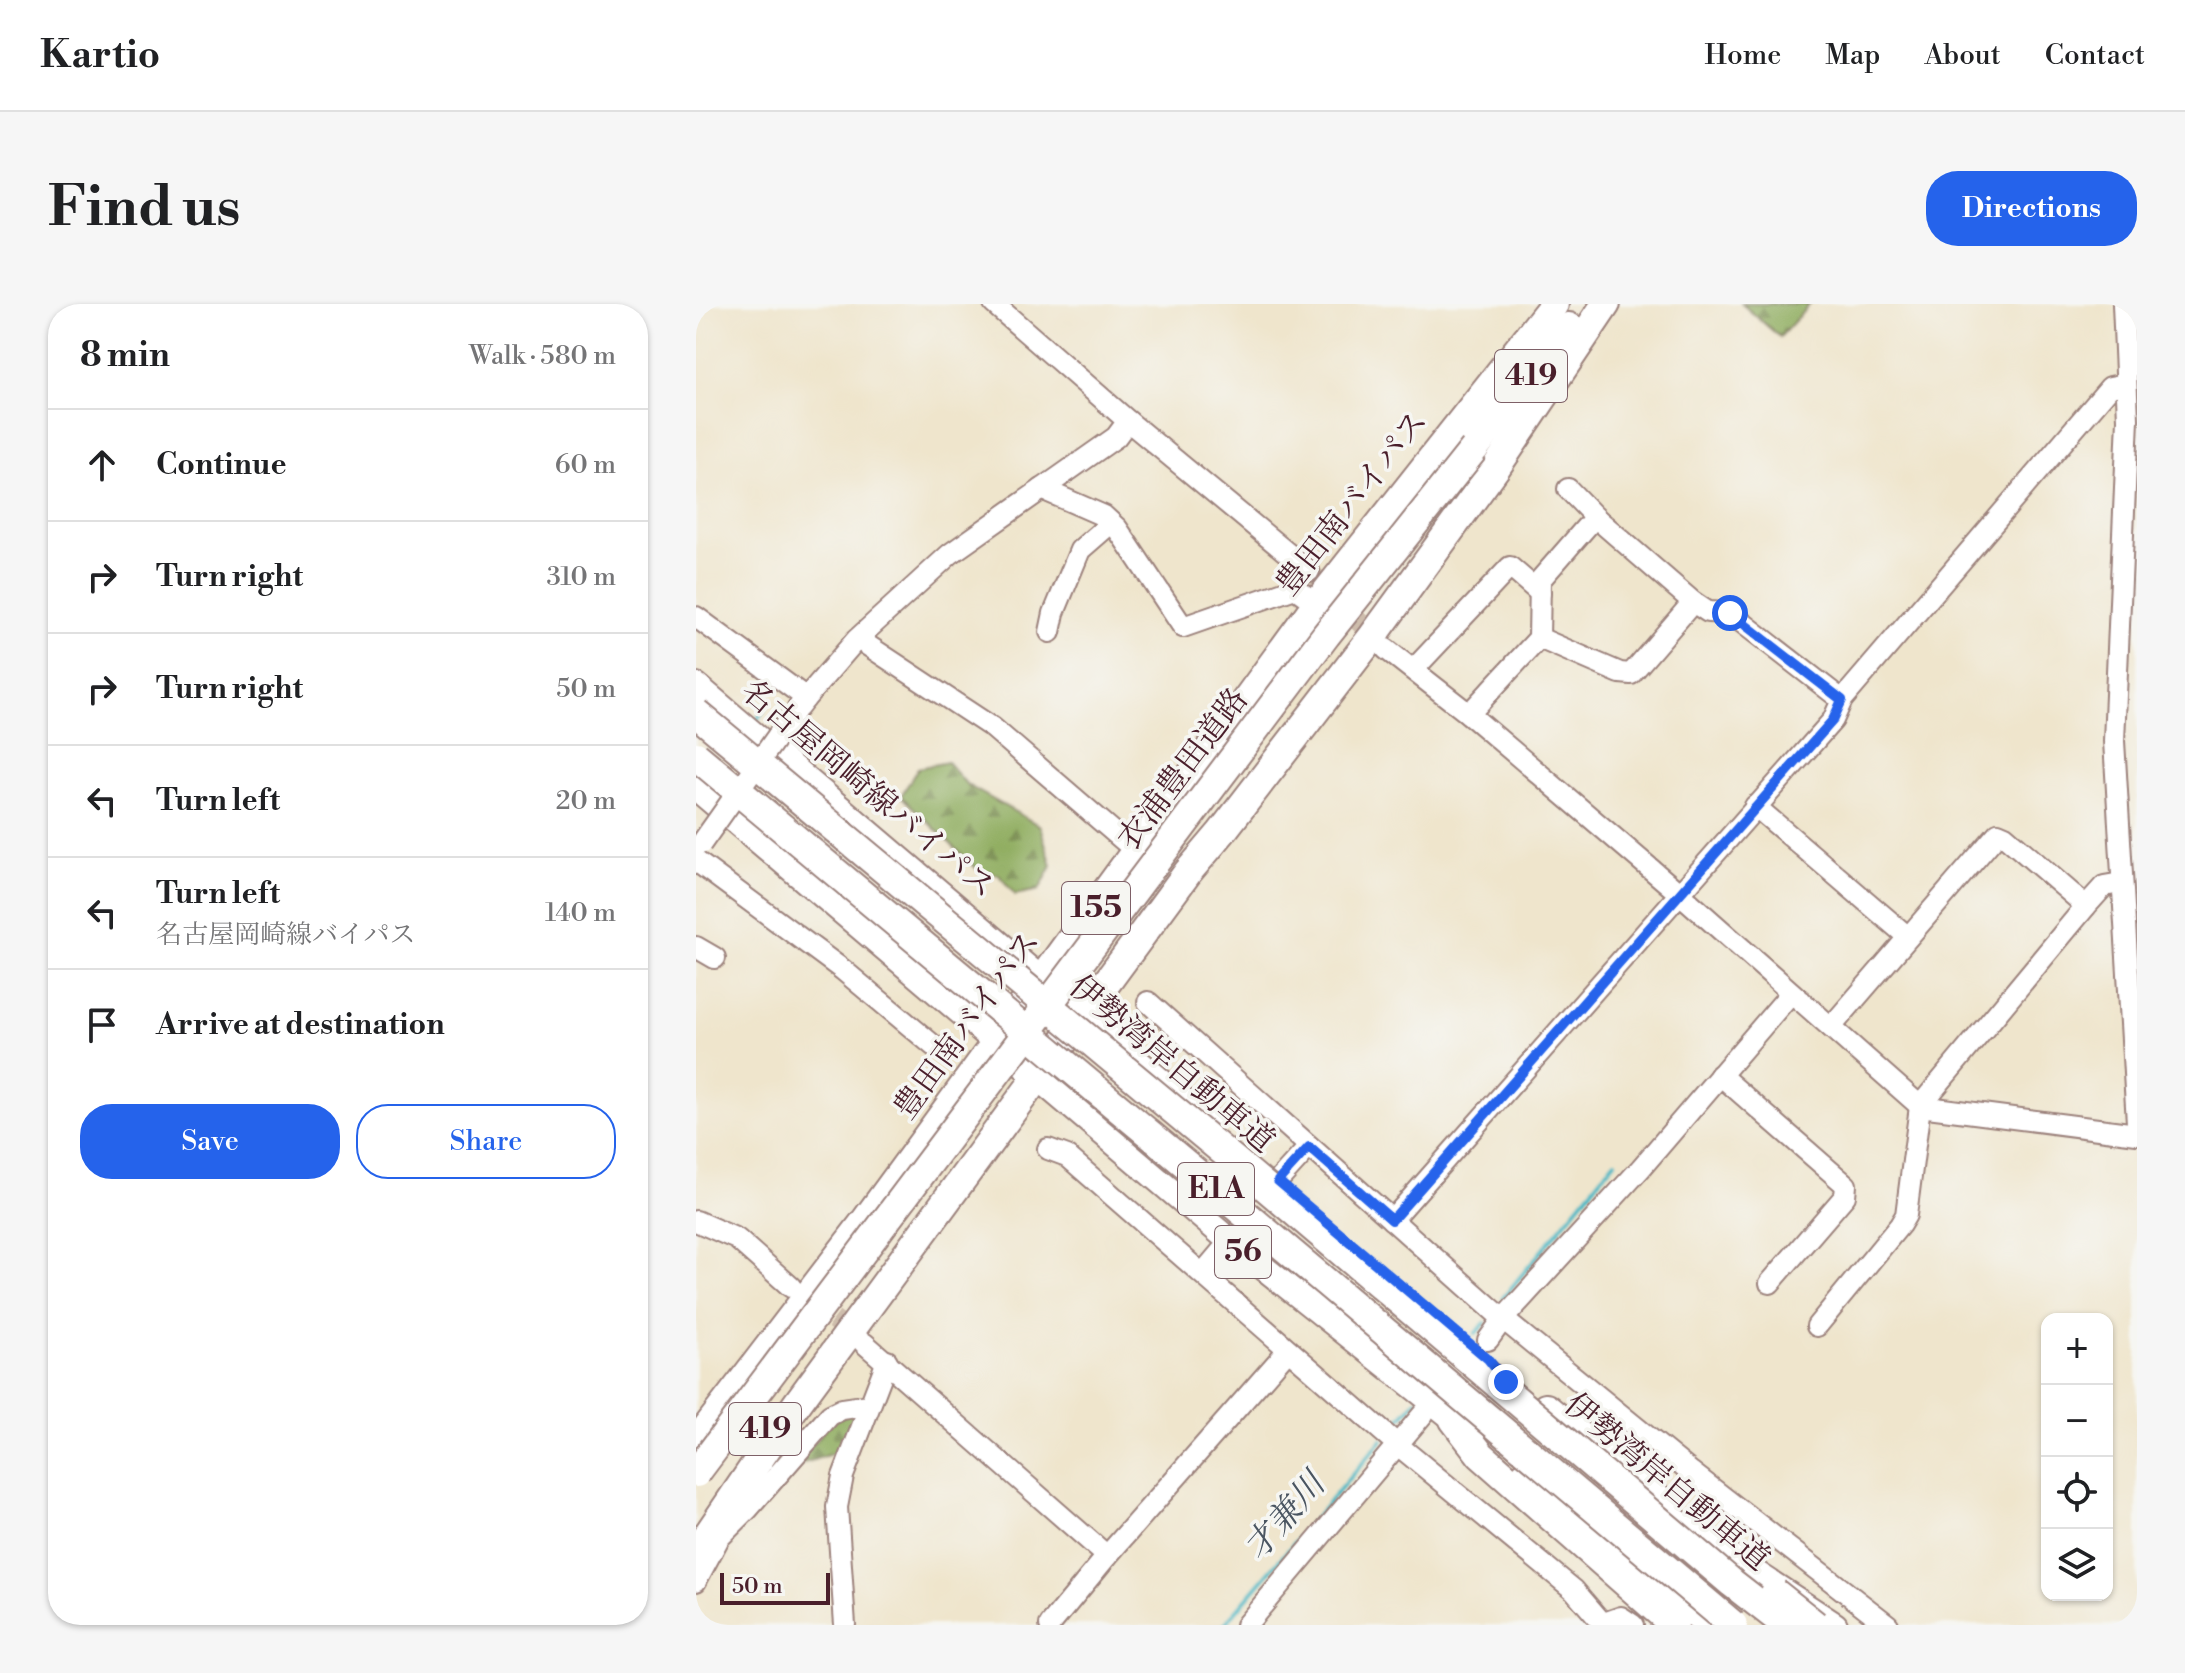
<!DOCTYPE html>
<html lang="en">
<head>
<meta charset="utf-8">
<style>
	body { margin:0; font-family:"Libre Bodoni","Noto Serif JP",serif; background:#f6f6f6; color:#202124 }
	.controls { position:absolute; right:24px; bottom:24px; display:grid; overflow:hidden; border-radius:16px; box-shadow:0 2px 6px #0004 }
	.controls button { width:72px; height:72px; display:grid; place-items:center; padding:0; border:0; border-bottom:2px solid #e0e0e0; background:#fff; color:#202124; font:40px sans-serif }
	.scale { position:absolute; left:24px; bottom:20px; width:110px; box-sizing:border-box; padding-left:8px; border:4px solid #4a1f2b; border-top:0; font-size:22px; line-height:28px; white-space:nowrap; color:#4a1f2b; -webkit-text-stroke:6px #f6f6f2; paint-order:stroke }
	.stop { position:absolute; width:24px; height:24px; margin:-18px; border:6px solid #2563eb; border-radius:50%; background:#fff }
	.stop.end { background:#2563eb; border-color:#fff; box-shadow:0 2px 8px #0008 }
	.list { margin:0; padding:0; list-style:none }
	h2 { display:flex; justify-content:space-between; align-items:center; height:104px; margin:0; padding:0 32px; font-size:34px }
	h2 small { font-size:26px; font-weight:400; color:#757577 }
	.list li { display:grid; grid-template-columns:52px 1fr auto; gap:24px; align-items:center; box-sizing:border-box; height:112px; padding:0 32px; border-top:2px solid #e0e0e0 }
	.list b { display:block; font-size:30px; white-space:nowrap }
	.list p { margin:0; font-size:26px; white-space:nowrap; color:#757577 }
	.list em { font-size:26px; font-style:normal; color:#757577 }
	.actions { display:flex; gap:16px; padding:24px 32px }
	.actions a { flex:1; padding:18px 0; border:2px solid #2563eb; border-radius:32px; text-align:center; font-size:28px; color:#2563eb }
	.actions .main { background:#2563eb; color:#fff }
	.icon { flex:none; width:44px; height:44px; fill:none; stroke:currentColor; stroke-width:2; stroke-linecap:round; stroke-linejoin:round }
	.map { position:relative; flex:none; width:1441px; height:1321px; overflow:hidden; border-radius:32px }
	header { display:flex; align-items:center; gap:48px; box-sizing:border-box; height:112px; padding:0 40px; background:#fff; border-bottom:2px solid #e0e0e0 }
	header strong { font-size:38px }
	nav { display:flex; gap:44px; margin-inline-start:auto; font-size:28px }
	.intro { display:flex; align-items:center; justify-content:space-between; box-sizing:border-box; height:192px; padding:0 48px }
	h1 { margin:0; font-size:56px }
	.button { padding:20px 36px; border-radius:32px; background:#2563eb; color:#fff; font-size:28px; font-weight:700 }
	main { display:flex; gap:48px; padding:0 48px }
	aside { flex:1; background:#fff; border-radius:32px; box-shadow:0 2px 6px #0004 }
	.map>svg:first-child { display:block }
	.forest { fill:url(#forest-firs); stroke:#6d6646; stroke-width:2 }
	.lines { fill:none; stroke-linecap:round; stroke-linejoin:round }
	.stream { stroke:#4ab8c5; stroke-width:4 }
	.minor-tunnel { stroke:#cebdac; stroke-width:20; stroke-dasharray:20 10; stroke-linecap:butt }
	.minor-casing { stroke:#9c827c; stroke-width:24 }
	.major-casing { stroke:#9c827c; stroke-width:28 }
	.highway-casing { stroke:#9c827c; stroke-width:32 }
	.minor { stroke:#fff; stroke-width:20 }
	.major { stroke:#fff; stroke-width:24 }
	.highway { stroke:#fff; stroke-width:28 }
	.minor-bridge-casing { stroke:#9c827c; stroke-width:24; stroke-linecap:butt }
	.highway-bridge-casing { stroke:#9c827c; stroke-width:32; stroke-linecap:butt }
	.minor-bridge { stroke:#fff; stroke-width:20 }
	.highway-bridge { stroke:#fff; stroke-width:28 }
	.route { stroke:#2563eb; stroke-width:10 }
	.labels { text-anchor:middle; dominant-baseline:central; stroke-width:7; stroke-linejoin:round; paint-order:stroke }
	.shield { fill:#f6f6f2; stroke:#7e6067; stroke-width:2 }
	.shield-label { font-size:30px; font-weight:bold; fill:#4a1f2b }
	.street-label { font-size:32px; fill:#4a1f2b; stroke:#f6f6f2 }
	.water-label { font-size:34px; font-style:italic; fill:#4a5561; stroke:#f6f6f2 }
</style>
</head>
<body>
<header>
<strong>Kartio</strong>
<nav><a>Home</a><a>Map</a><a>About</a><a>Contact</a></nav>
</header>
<div class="intro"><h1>Find us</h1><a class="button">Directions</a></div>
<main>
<aside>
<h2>8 min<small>Walk · 580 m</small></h2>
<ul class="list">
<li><svg class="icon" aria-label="ahead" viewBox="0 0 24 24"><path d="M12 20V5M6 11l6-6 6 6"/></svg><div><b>Continue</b></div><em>60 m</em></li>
<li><svg class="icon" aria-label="right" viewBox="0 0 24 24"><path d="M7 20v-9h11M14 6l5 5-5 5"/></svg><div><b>Turn right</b></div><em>310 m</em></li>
<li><svg class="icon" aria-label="right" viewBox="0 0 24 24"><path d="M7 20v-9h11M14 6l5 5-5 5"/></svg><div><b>Turn right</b></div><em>50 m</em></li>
<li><svg class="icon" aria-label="left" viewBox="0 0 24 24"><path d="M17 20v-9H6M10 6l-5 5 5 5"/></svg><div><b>Turn left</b></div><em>20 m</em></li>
<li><svg class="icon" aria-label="left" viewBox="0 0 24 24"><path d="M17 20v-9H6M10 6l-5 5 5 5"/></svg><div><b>Turn left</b><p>名古屋岡崎線バイパス</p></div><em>140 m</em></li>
<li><svg class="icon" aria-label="arrive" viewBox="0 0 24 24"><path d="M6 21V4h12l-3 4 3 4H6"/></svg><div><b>Arrive at destination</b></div></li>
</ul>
<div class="actions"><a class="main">Save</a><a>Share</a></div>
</aside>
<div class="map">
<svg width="1441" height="1321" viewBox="0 0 1441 1321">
	<defs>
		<pattern id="forest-firs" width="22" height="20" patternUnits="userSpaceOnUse" patternTransform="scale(2)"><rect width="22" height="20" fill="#90ad60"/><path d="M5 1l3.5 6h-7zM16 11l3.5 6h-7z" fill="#788c4f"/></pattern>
	</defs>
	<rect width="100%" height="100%" fill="#f6f6f2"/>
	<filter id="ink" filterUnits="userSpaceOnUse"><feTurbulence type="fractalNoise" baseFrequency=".0125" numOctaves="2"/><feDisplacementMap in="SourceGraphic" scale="16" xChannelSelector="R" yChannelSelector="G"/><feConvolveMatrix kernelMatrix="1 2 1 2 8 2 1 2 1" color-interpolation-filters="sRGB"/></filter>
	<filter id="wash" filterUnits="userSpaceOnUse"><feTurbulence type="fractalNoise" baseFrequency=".006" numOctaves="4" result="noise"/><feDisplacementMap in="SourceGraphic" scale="32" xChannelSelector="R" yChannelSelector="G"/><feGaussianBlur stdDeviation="1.8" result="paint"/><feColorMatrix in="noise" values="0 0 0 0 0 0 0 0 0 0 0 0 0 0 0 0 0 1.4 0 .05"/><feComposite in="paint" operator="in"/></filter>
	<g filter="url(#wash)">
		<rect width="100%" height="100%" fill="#efe5cc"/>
		<!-- forest -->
		<g class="forest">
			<polygon points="1046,0 1114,0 1084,33"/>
			<polygon points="251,458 271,481 344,522 356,562 343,586 319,591 303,571 281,565 205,492 222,464"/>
			<polygon points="161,1107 151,1145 101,1161 135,1117"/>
		</g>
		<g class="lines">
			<!-- stream -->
			<g class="stream">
				<polyline points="59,419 71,401"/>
				<polyline points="807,994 919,857"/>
				<polyline points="779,1030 789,1019"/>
				<polyline points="705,1114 721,1096"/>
				<polyline points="528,1321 686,1136"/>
			</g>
		</g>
	</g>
	<g filter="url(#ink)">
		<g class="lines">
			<!-- minor-tunnel -->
			<g class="minor-tunnel">
				<polyline points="613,267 686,341"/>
				<polyline points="114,997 165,1036"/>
			</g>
			<!-- minor casing -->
			<g class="minor-casing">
				<g id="minor">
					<polyline points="298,0 432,117 613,267"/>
					<polyline points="1427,0 1432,115 1418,437 1441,819"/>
					<polyline points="346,185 408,212 421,224 487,323 599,284 621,300"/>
					<polyline points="872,185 899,213 997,298 1012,308 1034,309 1146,396"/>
					<polyline points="0,313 102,388 109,395 102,404"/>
					<polyline points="354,328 358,309 384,246 415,219"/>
					<polyline points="843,334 924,369 935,370 997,298"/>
					<polyline points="162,335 297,424 441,548"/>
					<polyline points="690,345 773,410 983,589 1224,802 1441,830"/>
					<polyline points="718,365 814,263 844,289"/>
					<polyline points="109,395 160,336 254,250 420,133 432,117"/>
					<polyline points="773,410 843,334 844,276 899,213"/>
					<polyline points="1059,502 1212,633"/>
					<polyline points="0,557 147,666 238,742"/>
					<polyline points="0,643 19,654"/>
					<polyline points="452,698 807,1015 995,1168 1192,1321"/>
					<polyline points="1135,723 1302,529 1309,532 1390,602"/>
					<polyline points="1024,771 1150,881 1149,892 1074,979"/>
					<polyline points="352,845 371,852 703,1142 878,1286 908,1321"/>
					<polyline points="582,877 613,843"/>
					<polyline points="696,916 1137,416 1146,396 1414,83 1430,80"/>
					<polyline points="0,917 41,935 95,983"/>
					<polyline points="507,969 534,937"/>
					<polyline points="1121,1022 1204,921 1210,911 1224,802 1390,602 1408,582 1425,579"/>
					<polyline points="792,1036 807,1015 945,864 1095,689"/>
					<polyline points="168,1039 411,1252"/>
					<polyline points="0,1277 23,1234 52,1205 134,1111 146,1105 173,1101"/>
					<polyline points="908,1319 925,1313 937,1321"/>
					<polyline points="149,1321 141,1203 147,1172 191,1057"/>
					<polyline points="354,1321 411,1252 592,1046"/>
					<polyline points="550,1321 728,1109"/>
				</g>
			</g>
			<!-- major casing -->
			<g class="major-casing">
				<g id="major">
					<polyline points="0,381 513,818"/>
					<polyline points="0,484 534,937 773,1127"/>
					<polyline points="827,1170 915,1245 1010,1321"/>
					<polyline points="966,1207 1139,1321"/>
				</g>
			</g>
			<!-- highway casing -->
			<g class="highway-casing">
				<g id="highway">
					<polyline points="778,145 873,23"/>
					<polyline points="850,1104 970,1201"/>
					<polyline points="758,1116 785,1151 978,1321"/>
					<polyline points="0,1138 170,916 613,310 858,0"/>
					<polyline points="0,1248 100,1101 492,568 525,529 677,332 801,162 910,0"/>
				</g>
			</g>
			<!-- minor -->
			<use href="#minor" class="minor"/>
			<!-- major -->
			<use href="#major" class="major"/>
			<!-- highway -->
			<use href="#highway" class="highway"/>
			<!-- minor-bridge casing -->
			<g class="minor-bridge-casing">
				<polyline id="minor-bridge" points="5,540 97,410"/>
			</g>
			<!-- highway-bridge casing -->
			<g class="highway-bridge-casing">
				<g id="highway-bridge">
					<polyline points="0,409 540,858 1036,1279 1090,1321"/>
					<polyline points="0,452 511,878 1037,1321"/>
					<polyline points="0,1169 630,331 778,145"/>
					<polyline points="1079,1289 1119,1321"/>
				</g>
			</g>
			<!-- minor-bridge -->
			<use href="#minor-bridge" class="minor-bridge"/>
			<!-- highway-bridge -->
			<use href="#highway-bridge" class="highway-bridge"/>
		</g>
	</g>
	<g class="lines" filter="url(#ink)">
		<!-- route -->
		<polyline class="route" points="810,1078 792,1055 582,877 613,843 696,916 1137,416 1146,396 1034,309"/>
	</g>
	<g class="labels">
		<!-- shield labels -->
		<g class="shield">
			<rect x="799" y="46" width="72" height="52" rx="6"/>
			<rect x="366" y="578" width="68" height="52" rx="6"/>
			<rect x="482" y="859" width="76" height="52" rx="6"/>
			<rect x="519" y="922" width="56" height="52" rx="6"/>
			<rect x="33" y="1099" width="72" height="52" rx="6"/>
		</g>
		<g class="shield-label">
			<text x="835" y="72">419</text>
			<text x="400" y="604">155</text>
			<text x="520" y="885">E1A</text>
			<text x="547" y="948">56</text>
			<text x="69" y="1125">419</text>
		</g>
		<!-- street labels -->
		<g class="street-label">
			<text transform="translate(656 199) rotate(-52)">豊田南バイパス</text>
			<text transform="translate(487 465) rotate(-53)">衣浦豊田道路</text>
			<text transform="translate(172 485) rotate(40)">名古屋岡崎線バイパス</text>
			<text transform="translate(271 721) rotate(-54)">豊田南バイパス</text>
			<text transform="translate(476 760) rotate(40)">伊勢湾岸自動車道</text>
			<text transform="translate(971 1178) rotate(40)">伊勢湾岸自動車道</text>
		</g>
		<!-- water labels -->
		<g class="water-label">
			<text transform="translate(589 1213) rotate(-49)">才兼川</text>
		</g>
	</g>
</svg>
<div class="controls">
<button>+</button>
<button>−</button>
<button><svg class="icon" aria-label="locate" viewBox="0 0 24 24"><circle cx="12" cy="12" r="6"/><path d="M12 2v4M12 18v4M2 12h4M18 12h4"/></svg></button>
<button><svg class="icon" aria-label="layers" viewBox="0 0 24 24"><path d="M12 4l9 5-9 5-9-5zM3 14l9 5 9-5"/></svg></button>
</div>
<div class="scale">50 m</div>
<div class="stop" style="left:1034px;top:309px"></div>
<div class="stop end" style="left:810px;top:1078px"></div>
</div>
</main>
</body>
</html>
